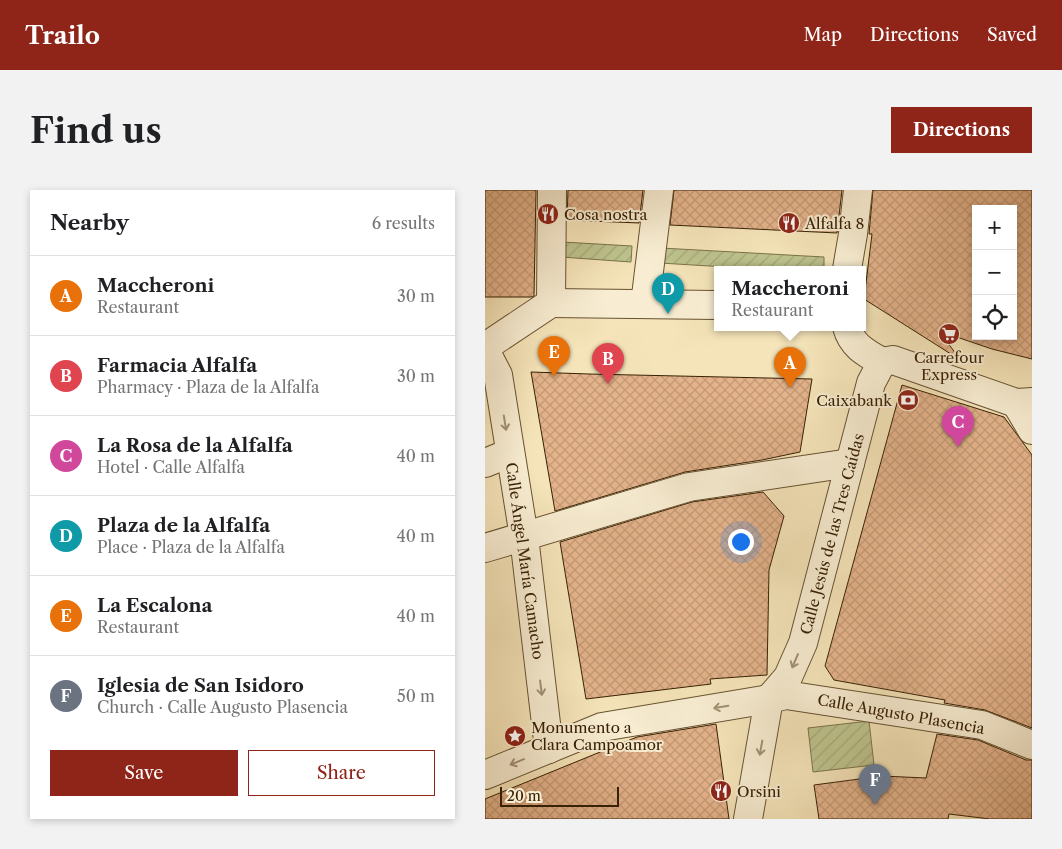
<!DOCTYPE html>
<html lang="en">
<head>
<meta charset="utf-8">
<style>
	body { margin:0; font-family:"Libre Caslon Text",serif; background:#f2f2f2; color:#202124 }
	.controls { position:absolute; right:15px; top:15px; display:grid; overflow:hidden; border-radius:0px; box-shadow:0 2px 8px #0003 }
	.controls button { width:45px; height:45px; display:grid; place-items:center; padding:0; border:0; border-bottom:1px solid #e0e0e0; background:#fff; color:#202124; font:25px sans-serif }
	.scale { position:absolute; left:15px; bottom:12px; width:119px; box-sizing:border-box; padding-left:5px; border:2px solid #382104; border-top:0; font-size:14px; line-height:18px; white-space:nowrap; color:#382104; -webkit-text-stroke:4px #f8edd2; paint-order:stroke }
	.you { position:absolute; left:255px; top:351px; width:18px; height:18px; margin:-12px; border:4px solid #fff; border-radius:50%; background:#1a73e8; box-shadow:0 0 0 8px #1a73e833 }
	.badge { display:grid; place-items:center; width:32px; height:32px; border-radius:50%; background:#8f2418; color:#fff; font-size:16px; font-weight:700 }
	.pin { position:absolute; translate:-50% -41px; filter:drop-shadow(0 1px 2px #0008) }
	.pin::after { content:''; position:absolute; top:26px; width:18px; height:15px; background:inherit; clip-path:polygon(0 0,100% 0,50% 100%) }
	.popup { position:absolute; left:229px; top:76px; width:152px; height:65px; box-sizing:border-box; display:grid; place-content:center; border-radius:0px; background:#fff; filter:drop-shadow(0 1px 4px #0005); font-size:16px; white-space:nowrap; color:#757577 }
	.popup b { font-size:19px; color:#202124 }
	.popup::after { content:''; position:absolute; left:50%; top:100%; margin-left:-10px; border:10px solid transparent; border-top-color:#fff }
	.list { margin:0; padding:0; list-style:none }
	h2 { display:flex; justify-content:space-between; align-items:center; height:65px; margin:0; padding:0 20px; font-size:21px }
	h2 small { font-size:16px; font-weight:400; color:#757577 }
	.list li { display:grid; grid-template-columns:32px 1fr auto; gap:15px; align-items:center; box-sizing:border-box; height:80px; padding:0 20px; border-top:1px solid #e0e0e0 }
	.list b { display:block; font-size:19px; white-space:nowrap }
	.list p { margin:0; font-size:16px; white-space:nowrap; color:#757577 }
	.list em { font-size:16px; font-style:normal; color:#757577 }
	.actions { display:flex; gap:10px; padding:15px 20px }
	.actions a { flex:1; padding:11px 0; border:1px solid #8f2418; border-radius:0px; text-align:center; font-size:18px; color:#8f2418 }
	.actions .main { background:#8f2418; color:#fff }
	.icon { flex:none; width:28px; height:28px; fill:none; stroke:currentColor; stroke-width:2; stroke-linecap:round; stroke-linejoin:round }
	.map { position:relative; flex:none; width:547px; height:629px; overflow:hidden; border-radius:0px }
	header { display:flex; align-items:center; gap:30px; box-sizing:border-box; height:70px; padding:0 25px; background:#8f2418; color:#fff }
	header strong { font-size:24px }
	nav { display:flex; gap:28px; margin-inline-start:auto; font-size:18px }
	.intro { display:flex; align-items:center; justify-content:space-between; box-sizing:border-box; height:120px; padding:0 30px }
	h1 { margin:0; font-size:35px }
	.button { padding:12px 22px; border-radius:0px; background:#8f2418; color:#fff; font-size:18px; font-weight:700 }
	main { display:flex; gap:30px; padding:0 30px }
	aside { flex:1; background:#fff; border-radius:0px; box-shadow:0 2px 8px #0003 }
	.map>svg:first-child { display:block }
	.garden { fill:url(#garden-furrows); stroke:#7b7249 }
	.building { fill:url(#building-cross-hatch); stroke:#382104; fill-rule:evenodd }
	.lines { fill:none; stroke-linecap:round; stroke-linejoin:round }
	.pedestrian-casing { stroke:#675231; stroke-width:30 }
	.minor-casing { stroke:#675231; stroke-width:30 }
	.pedestrian { stroke:#f8edd2; stroke-width:28 }
	.minor { stroke:#f8edd2; stroke-width:28 }
	.oneway { stroke:#a29175 }
	.labels { text-anchor:middle; dominant-baseline:central; stroke-width:4; stroke-linejoin:round; paint-order:stroke }
	.poi-label { font-size:15px; fill:#382104; stroke:#f8edd2; text-anchor:start }
	.street-label { font-size:15px; fill:#382104; stroke:#f8edd2 }
</style>
</head>
<body>
<header>
<strong>Trailo</strong>
<nav><a>Map</a><a>Directions</a><a>Saved</a></nav>
</header>
<div class="intro"><h1>Find us</h1><a class="button">Directions</a></div>
<main>
<aside>
<h2>Nearby<small>6 results</small></h2>
<ul class="list">
<li><span class="badge" style="background:#e8710a">A</span><div><b>Maccheroni</b><p>Restaurant</p></div><em>30 m</em></li>
<li><span class="badge" style="background:#e0444e">B</span><div><b>Farmacia Alfalfa</b><p>Pharmacy · Plaza de la Alfalfa</p></div><em>30 m</em></li>
<li><span class="badge" style="background:#d1479c">C</span><div><b>La Rosa de la Alfalfa</b><p>Hotel · Calle Alfalfa</p></div><em>40 m</em></li>
<li><span class="badge" style="background:#0f9aa8">D</span><div><b>Plaza de la Alfalfa</b><p>Place · Plaza de la Alfalfa</p></div><em>40 m</em></li>
<li><span class="badge" style="background:#e8710a">E</span><div><b>La Escalona</b><p>Restaurant</p></div><em>40 m</em></li>
<li><span class="badge" style="background:#6b7280">F</span><div><b>Iglesia de San Isidoro</b><p>Church · Calle Augusto Plasencia</p></div><em>50 m</em></li>
</ul>
<div class="actions"><a class="main">Save</a><a>Share</a></div>
</aside>
<div class="map">
<svg width="547" height="629" viewBox="0 0 547 629">
	<defs>
		<pattern id="garden-furrows" width="10" height="10" patternUnits="userSpaceOnUse" patternTransform="scale(1.25)"><rect width="10" height="10" fill="#bec48e"/><path d="M-1 1l2-2M0 10L10 0M9 11l2-2" fill="none" stroke="#a4a879"/></pattern>
		<pattern id="building-cross-hatch" width="8" height="8" patternUnits="userSpaceOnUse" patternTransform="scale(1.25)"><rect width="8" height="8" fill="#e4b38b"/><path d="M0 0l8 8M0 8l8-8" fill="none" stroke="#c49a76"/></pattern>
	</defs>
	<rect width="100%" height="100%" fill="#f5e4b9"/>
	<filter id="stains"><feTurbulence type="fractalNoise" baseFrequency=".004" numOctaves="4"/><feColorMatrix values="0 0 0 0 .2 0 0 0 0 .09 0 0 0 0 .02 0 0 0 .5 -.17"/></filter>
	<radialGradient id="worn" r=".72"><stop offset=".6" stop-color="#630" stop-opacity="0"/><stop offset="1" stop-color="#630" stop-opacity=".3"/></radialGradient>
	<!-- garden -->
	<g class="garden">
		<polygon points="77,52 147,56 146,72 76,67"/>
		<polygon points="176,58 339,67 339,79 274,79 175,73"/>
		<polygon points="384,531 389,575 328,582 323,538"/>
	</g>
	<!-- building -->
	<g class="building">
		<polygon points="0,0 51,0 49,106 47,107 0,107"/>
		<polygon points="83,0 158,0 154,33 82,30"/>
		<polygon points="189,0 357,0 352,43 185,35"/>
		<path d="M388,0H547V169L507,159L454,141L471,164L469,166L379,109L387,44H384ZM491,19H528V146H491Z"/>
		<polygon points="46,182 104,184 327,189 315,262 277,270 200,282 70,321"/>
		<polygon points="417,195 519,227 547,265 547,538 500,520 459,513 460,510 349,490 340,476"/>
		<polygon points="278,302 299,326 284,380 282,485 225,489 226,494 101,509 75,352 207,312"/>
		<polygon points="231,534 244,629 0,629 0,609 152,547"/>
		<polygon points="452,544 493,550 541,570 547,570 547,629 505,629 464,624 463,629 334,629 329,595 397,586 441,588"/>
	</g>
	<g class="lines">
		<!-- pedestrian casing -->
		<g class="pedestrian-casing">
			<g id="pedestrian">
				<polyline points="66,113 232,115"/>
				<polyline points="66,113 67,0"/>
				<polyline points="160,114 174,0"/>
				<polyline points="0,157 66,113"/>
				<polyline points="0,273 25,263"/>
				<polyline points="0,358 204,297 365,273"/>
				<polyline points="284,509 301,505 497,535 547,555"/>
			</g>
		</g>
		<!-- minor casing -->
		<g class="minor-casing">
			<g id="minor">
				<polyline points="362,79 368,44 373,0"/>
				<path d="M362,137C367,156 381,163 397,172"/>
				<polyline points="0,160 13,185 39,347 64,559"/>
				<polyline points="397,172 408,170 531,213 547,212"/>
				<polyline points="531,213 547,240"/>
				<polyline points="284,509 303,487 318,453 386,193 397,172"/>
				<polyline points="0,585 117,537 284,509"/>
				<polyline points="263,629 284,509"/>
			</g>
		</g>
		<!-- pedestrian -->
		<use href="#pedestrian" class="pedestrian"/>
		<!-- minor -->
		<use href="#minor" class="minor"/>
	</g>
	<!-- one-way arrows -->
	<defs><path id="oneway-shaft" d="M-6 0H5M1.5-3L5.5 0L1.5 3" fill="none" stroke-width="1.6" stroke-linecap="round" stroke-linejoin="round" transform="scale(1.25)"/></defs>
	<g class="oneway">
		<use href="#oneway-shaft" transform="translate(20 233) rotate(81)"/>
		<use href="#oneway-shaft" transform="translate(310 471) rotate(113)"/>
		<use href="#oneway-shaft" transform="translate(56 498) rotate(83)"/>
		<use href="#oneway-shaft" transform="translate(236 517) rotate(170)"/>
		<use href="#oneway-shaft" transform="translate(276 558) rotate(100)"/>
		<use href="#oneway-shaft" transform="translate(32 572) rotate(158)"/>
	</g>
	<!-- icons -->
	<defs>
		<g id="restaurant-disc" transform="scale(1.125)"><circle r="9.5" fill="#8f2418" stroke="#f8edd2"/><path d="M-5-6h1v4h1v-4h1v4h1v-4h1v5L-1.5 .5V6h-2V.5L-5-1ZM5-6V6H3V1.5H1.5Q1.5-4 5-6Z" fill="#fff"/></g>
		<g id="supermarket-disc" transform="scale(1.125)"><circle r="9.5" fill="#8f2418" stroke="#f8edd2"/><path d="M-6-5.5h2.5l.6 2H6L4.5 2H-2.5L-4.4-4H-6ZM-1.5 3.2a1.3 1.3 0 1 0 .1 0ZM3 3.2a1.3 1.3 0 1 0 .1 0Z" fill="#fff"/></g>
		<g id="bank-disc" transform="scale(1.125)"><circle r="9.5" fill="#8f2418" stroke="#f8edd2"/><path d="M-6-4H6V4H-6ZM0-2.3a2.3 2.3 0 1 0 0 4.6a2.3 2.3 0 1 0 0-4.6Z" fill="#fff"/></g>
		<g id="sight-disc" transform="scale(1.125)"><circle r="9.5" fill="#8f2418" stroke="#f8edd2"/><path d="M0-6L1.8-2.2L6-1.7L2.9 1.2L3.7 5.4L0 3.3L-3.7 5.4L-2.9 1.2L-6-1.7L-1.8-2.2Z" fill="#fff"/></g>
	</defs>
	<g fill-rule="evenodd">
		<use href="#restaurant-disc" x="63" y="24"/>
		<use href="#restaurant-disc" x="304" y="33"/>
		<use href="#supermarket-disc" x="464" y="144"/>
		<use href="#bank-disc" x="423" y="210"/>
		<use href="#sight-disc" x="30" y="546"/>
		<use href="#restaurant-disc" x="236" y="601"/>
	</g>
	<g class="labels">
		<!-- poi labels -->
		<g class="poi-label">
			<text x="79" y="24">Cosa nostra</text>
			<text x="320" y="33">Alfalfa 8</text>
			<text x="464" y="167" text-anchor="middle">Carrefour<tspan x="464" dy="17">Express</tspan></text>
			<text x="407" y="210" text-anchor="end">Caixabank</text>
			<text x="46" y="537">Monumento a<tspan x="46" dy="17">Clara Campoamor</tspan></text>
			<text x="252" y="601">Orsini</text>
		</g>
		<!-- street labels -->
		<g class="street-label">
			<text transform="translate(347 344) rotate(-75)">Calle Jesús de las Tres Caídas</text>
			<text transform="translate(40 371) rotate(82)">Calle Ángel María Camacho</text>
			<text transform="translate(416 524) rotate(10)">Calle Augusto Plasencia</text>
		</g>
	</g>
	<rect width="100%" height="100%" filter="url(#stains)"/>
	<rect width="100%" height="100%" fill="url(#worn)"/>
</svg>
<div class="controls">
<button>+</button>
<button>−</button>
<button><svg class="icon" aria-label="locate" viewBox="0 0 24 24"><circle cx="12" cy="12" r="6"/><path d="M12 2v4M12 18v4M2 12h4M18 12h4"/></svg></button>
</div>
<div class="scale">20 m</div>
<div class="you"></div>
<div class="pin badge" style="left:305px;top:198px;background:#e8710a">A</div>
<div class="popup"><b>Maccheroni</b>Restaurant</div>
<div class="pin badge" style="left:123px;top:194px;background:#e0444e">B</div>
<div class="pin badge" style="left:473px;top:257px;background:#d1479c">C</div>
<div class="pin badge" style="left:183px;top:124px;background:#0f9aa8">D</div>
<div class="pin badge" style="left:69px;top:187px;background:#e8710a">E</div>
<div class="pin badge" style="left:390px;top:615px;background:#6b7280">F</div>
</div>
</main>
</body>
</html>
